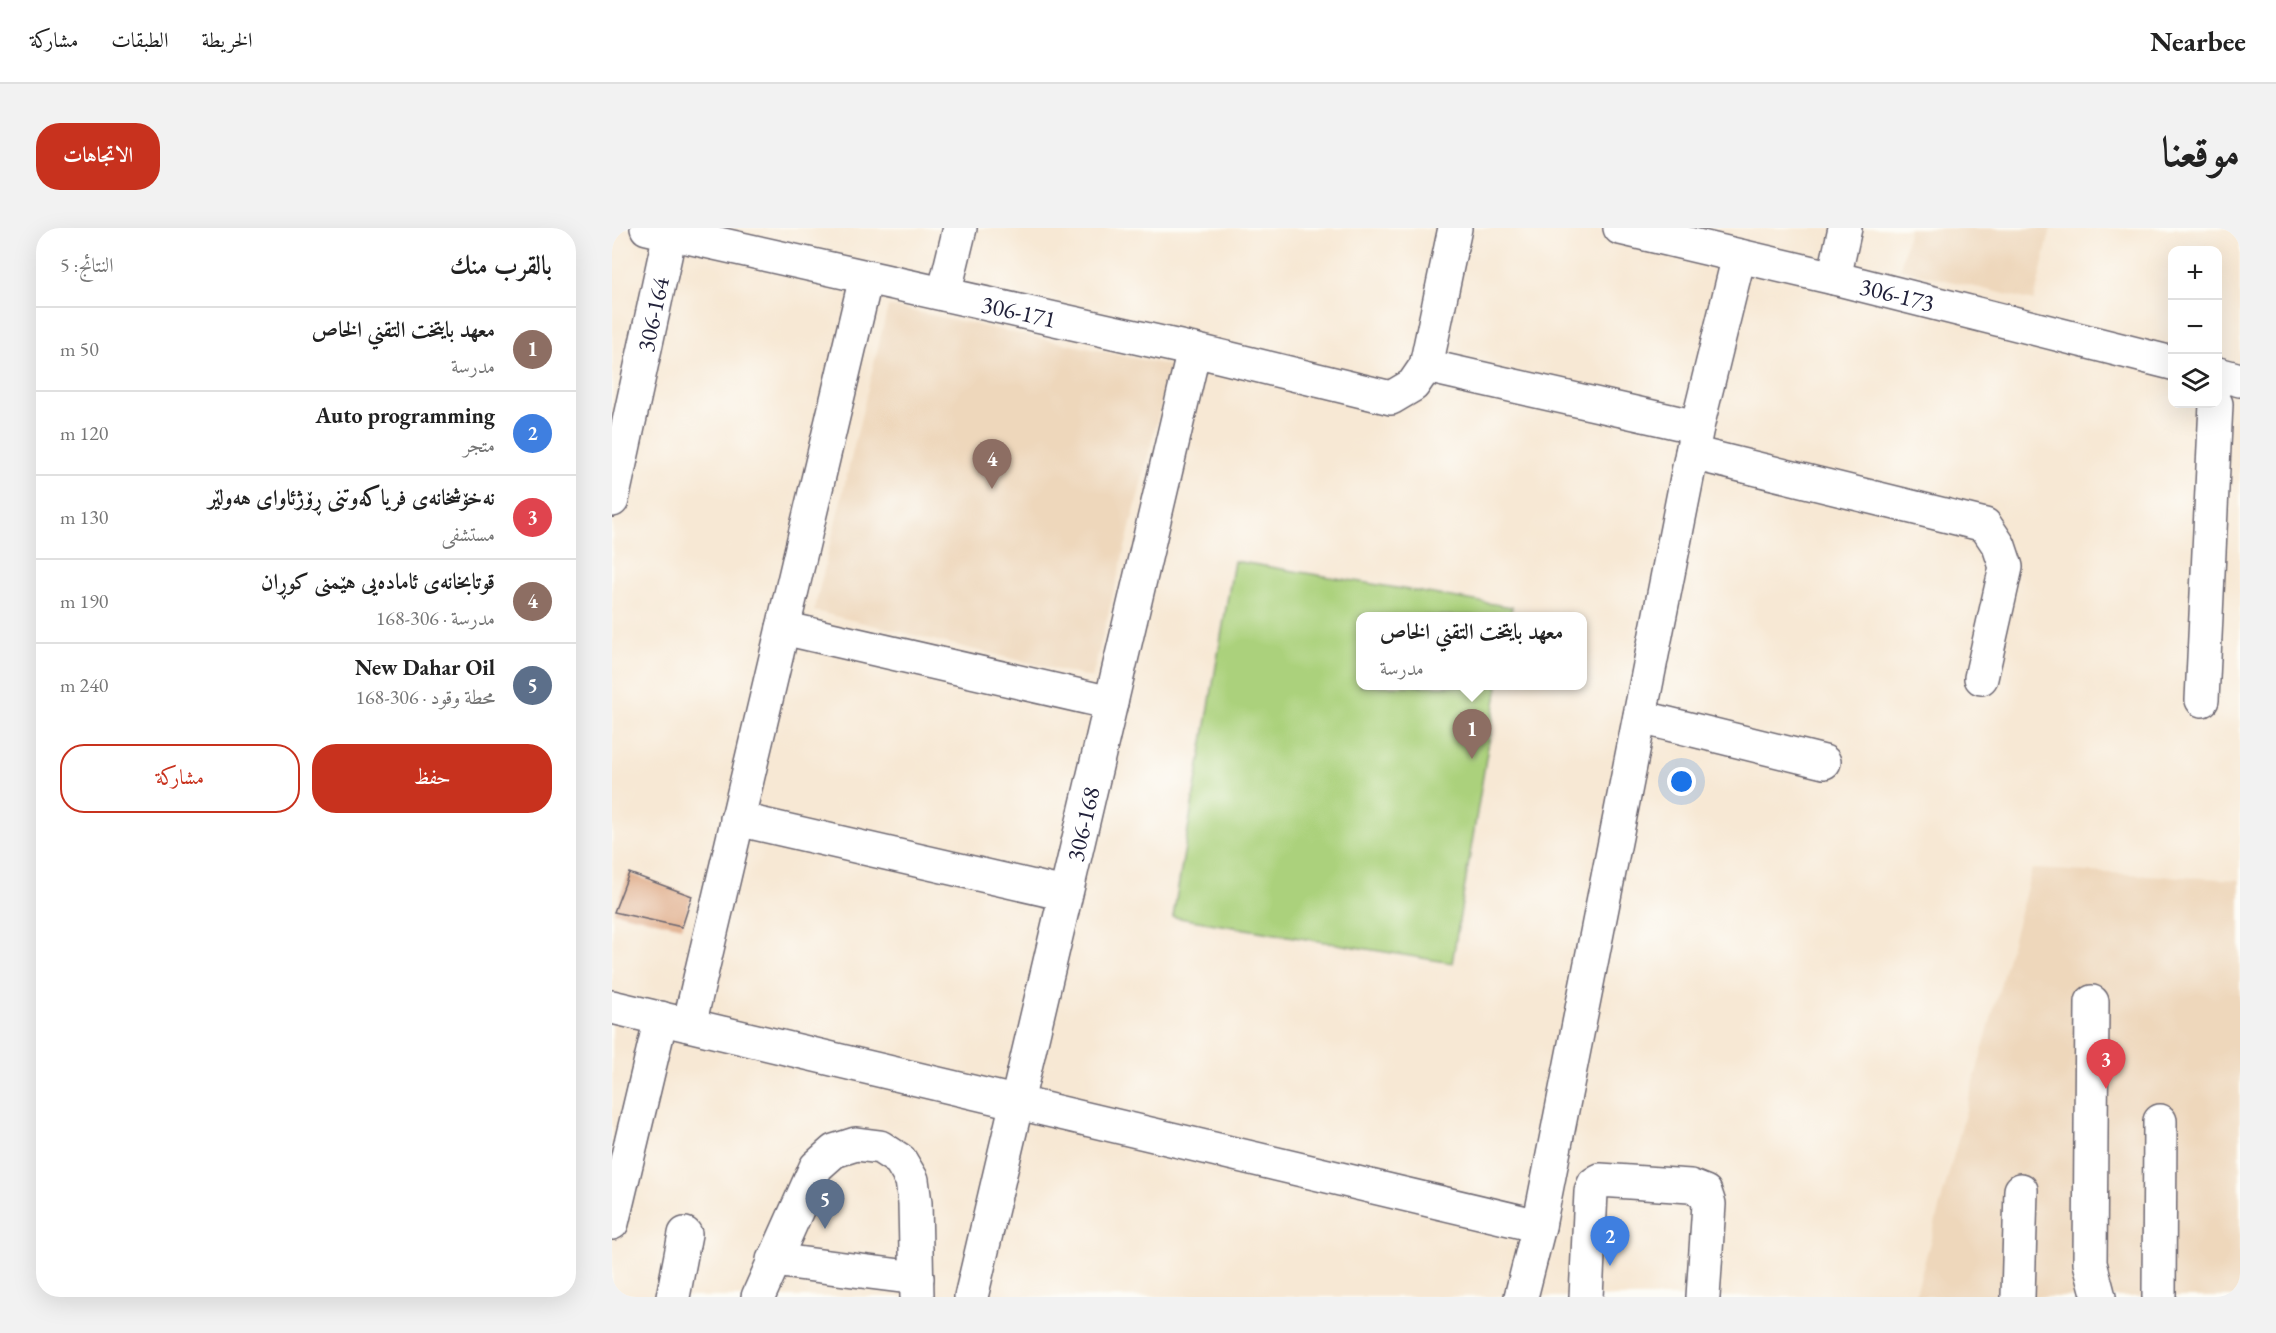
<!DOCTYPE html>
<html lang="ar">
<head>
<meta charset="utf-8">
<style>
	body { margin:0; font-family:"EB Garamond",Amiri,serif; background:#f2f2f2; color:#222; direction:rtl }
	.controls { position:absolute; right:18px; top:18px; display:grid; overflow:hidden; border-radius:12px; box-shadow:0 6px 24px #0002 }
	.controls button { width:54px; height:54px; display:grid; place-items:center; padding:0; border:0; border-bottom:2px solid #e0e0e0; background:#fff; color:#222; font:30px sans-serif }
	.you { position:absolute; left:1070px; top:554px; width:21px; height:21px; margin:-15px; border:4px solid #fff; border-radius:50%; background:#1a73e8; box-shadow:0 0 0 9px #1a73e833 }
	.badge { display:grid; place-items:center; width:39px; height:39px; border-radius:50%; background:#c8321e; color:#fff; font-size:20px; font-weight:700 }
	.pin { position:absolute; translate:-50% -50px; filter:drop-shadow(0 2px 3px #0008) }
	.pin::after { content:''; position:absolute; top:32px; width:21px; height:18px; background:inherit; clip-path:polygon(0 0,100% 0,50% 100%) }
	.popup { position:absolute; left:744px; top:384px; width:231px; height:78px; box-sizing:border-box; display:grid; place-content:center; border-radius:12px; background:#fff; filter:drop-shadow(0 2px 4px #0005); font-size:20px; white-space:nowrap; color:#767676 }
	.popup b { font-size:22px; color:#222 }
	.popup::after { content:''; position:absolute; left:50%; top:100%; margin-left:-12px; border:12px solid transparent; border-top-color:#fff }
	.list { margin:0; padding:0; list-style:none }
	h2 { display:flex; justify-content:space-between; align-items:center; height:78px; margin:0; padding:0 24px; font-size:26px }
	h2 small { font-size:20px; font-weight:400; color:#767676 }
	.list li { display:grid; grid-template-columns:39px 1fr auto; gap:18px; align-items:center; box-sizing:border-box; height:84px; padding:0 24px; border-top:2px solid #e0e0e0 }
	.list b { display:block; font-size:22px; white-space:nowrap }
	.list p { margin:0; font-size:20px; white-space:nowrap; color:#767676 }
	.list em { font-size:20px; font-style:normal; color:#767676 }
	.actions { display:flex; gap:12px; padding:18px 24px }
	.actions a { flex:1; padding:14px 0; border:2px solid #c8321e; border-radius:24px; text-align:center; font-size:21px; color:#c8321e }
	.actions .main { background:#c8321e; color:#fff }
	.icon { flex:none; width:33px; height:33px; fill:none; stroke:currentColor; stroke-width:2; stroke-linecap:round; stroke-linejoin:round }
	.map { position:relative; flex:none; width:1628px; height:1069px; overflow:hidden; direction:ltr; border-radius:24px }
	header { display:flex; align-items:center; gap:36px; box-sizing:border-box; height:84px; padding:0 30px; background:#fff; border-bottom:2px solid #e0e0e0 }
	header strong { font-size:28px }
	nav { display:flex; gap:33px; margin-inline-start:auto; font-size:21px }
	.intro { display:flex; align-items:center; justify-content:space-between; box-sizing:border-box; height:144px; padding:0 36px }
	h1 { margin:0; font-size:42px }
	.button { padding:15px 27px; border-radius:24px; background:#c8321e; color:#fff; font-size:21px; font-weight:700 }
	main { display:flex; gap:36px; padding:0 36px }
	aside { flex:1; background:#fff; border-radius:24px; box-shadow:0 6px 24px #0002 }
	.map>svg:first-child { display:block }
	.built { fill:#eed7bb }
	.green { fill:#abd17c; stroke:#667a5c; stroke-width:1.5 }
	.building { fill:#dea884 }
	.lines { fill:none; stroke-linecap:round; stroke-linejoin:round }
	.minor-casing { stroke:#6d6771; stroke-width:36 }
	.minor { stroke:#fff; stroke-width:33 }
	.labels { text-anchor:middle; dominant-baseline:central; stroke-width:5; stroke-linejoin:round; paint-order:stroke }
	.street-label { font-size:24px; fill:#22223b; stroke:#fdfcf7 }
</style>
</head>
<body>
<header>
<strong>Nearbee</strong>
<nav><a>الخريطة</a><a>الطبقات</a><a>مشاركة</a></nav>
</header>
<div class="intro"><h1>موقعنا</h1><a class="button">الاتجاهات</a></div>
<main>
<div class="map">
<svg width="1628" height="1069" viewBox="0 0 1628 1069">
	<rect width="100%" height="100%" fill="#fdfcf7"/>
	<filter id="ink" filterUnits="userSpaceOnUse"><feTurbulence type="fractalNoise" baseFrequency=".0167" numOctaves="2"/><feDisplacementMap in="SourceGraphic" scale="12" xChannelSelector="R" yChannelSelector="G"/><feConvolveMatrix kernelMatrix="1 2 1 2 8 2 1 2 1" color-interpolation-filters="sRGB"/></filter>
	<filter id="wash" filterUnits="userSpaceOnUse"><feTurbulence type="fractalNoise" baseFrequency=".008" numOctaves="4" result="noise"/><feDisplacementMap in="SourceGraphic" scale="24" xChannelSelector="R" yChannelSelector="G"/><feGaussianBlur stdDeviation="1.35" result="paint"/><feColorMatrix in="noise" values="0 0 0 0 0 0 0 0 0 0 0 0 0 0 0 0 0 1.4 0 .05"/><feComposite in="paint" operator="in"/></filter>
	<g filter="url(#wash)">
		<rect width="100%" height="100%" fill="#f7e8d4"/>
		<!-- built -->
		<g class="built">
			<polygon points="1297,0 1439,0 1422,73 1288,41"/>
			<polygon points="276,78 559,138 480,450 202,383"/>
			<polygon points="1420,641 1628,652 1628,1069 1303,1069"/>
		</g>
		<!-- green -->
		<polygon class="green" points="622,333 900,379 898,388 749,388 749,458 886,458 840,735 561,689"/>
		<g id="blocks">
			<!-- building -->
			<polygon class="building" points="17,645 80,668 70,699 2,684"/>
		</g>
	</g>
	<g filter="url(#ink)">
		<use href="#blocks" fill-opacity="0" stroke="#6d6771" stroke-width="1.5"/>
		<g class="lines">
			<!-- minor casing -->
			<g class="minor-casing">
				<g id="minor">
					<path id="s1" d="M35,0L582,122L779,170L801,157L814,138L843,0"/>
					<path id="s2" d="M1008,0L1222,50L1560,135"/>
					<polyline points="1222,50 1233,0"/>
					<polyline points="332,66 348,0"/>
					<polyline points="814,138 1085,199"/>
					<polyline points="1606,146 1628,152"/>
					<polyline points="1080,225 1373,297 1387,318 1394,339 1369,450"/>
					<path id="s3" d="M0,272L58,5"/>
					<polyline points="171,400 499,475"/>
					<polyline points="1590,472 1604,176"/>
					<polyline points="1028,489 1212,534"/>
					<polyline points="125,591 453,666"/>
					<polyline points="1480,774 1478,1035 1487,1069"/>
					<polyline points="0,779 927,998"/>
					<polyline points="77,797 254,49"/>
					<polyline points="0,995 49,790"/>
					<polyline points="161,1032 305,1050"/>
					<polyline points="61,1069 73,1006"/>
					<polyline points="146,1069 204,939 222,923 244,916 268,919 288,932 300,952 303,975 305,1069"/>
					<path id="s4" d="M359,1069L582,122"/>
					<polyline points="909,1069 927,998 1085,199 1127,28"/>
					<polyline points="974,1069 979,964 982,956 988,952 1078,958 1093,964 1097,976 1091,1069"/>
					<polyline points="1406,1069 1409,962"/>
					<polyline points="1547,1069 1548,893"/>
				</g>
			</g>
			<!-- minor -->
			<use href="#minor" class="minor"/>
		</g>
	</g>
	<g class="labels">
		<!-- street labels -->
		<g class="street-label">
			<text stroke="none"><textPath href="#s2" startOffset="285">306-173</textPath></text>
			<text stroke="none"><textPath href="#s1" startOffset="381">306-171</textPath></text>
			<text stroke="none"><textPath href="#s3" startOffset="190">306-164</textPath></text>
			<text stroke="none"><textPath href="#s4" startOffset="486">306-168</textPath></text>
		</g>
	</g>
</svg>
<div class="controls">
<button>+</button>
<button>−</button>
<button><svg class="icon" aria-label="layers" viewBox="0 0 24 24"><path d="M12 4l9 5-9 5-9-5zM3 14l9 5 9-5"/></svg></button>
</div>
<div class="you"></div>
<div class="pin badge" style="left:860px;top:531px;background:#8d6e63">1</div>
<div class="popup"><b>معهد بايتخت التقني الخاص</b>مدرسة</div>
<div class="pin badge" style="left:998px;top:1038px;background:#3f7fe0">2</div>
<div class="pin badge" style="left:1494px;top:861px;background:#e0444e">3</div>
<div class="pin badge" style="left:380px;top:261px;background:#8d6e63">4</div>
<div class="pin badge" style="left:213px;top:1001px;background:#5c6f8a">5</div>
</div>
<aside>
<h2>بالقرب منك<small>النتائج: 5</small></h2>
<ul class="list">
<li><span class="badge" style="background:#8d6e63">1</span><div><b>معهد بايتخت التقني الخاص</b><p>مدرسة</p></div><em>50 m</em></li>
<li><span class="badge" style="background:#3f7fe0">2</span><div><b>Auto programming</b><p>متجر</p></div><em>120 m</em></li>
<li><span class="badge" style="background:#e0444e">3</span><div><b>نەخۆشخانەی فریاکەوتنی ڕۆژئاوای هەولێر</b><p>مستشفى</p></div><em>130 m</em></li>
<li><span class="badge" style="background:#8d6e63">4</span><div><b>قوتابخانەی ئامادەیی هێمنی کوڕان</b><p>مدرسة · 306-168</p></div><em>190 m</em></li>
<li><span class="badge" style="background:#5c6f8a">5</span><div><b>New Dahar Oil</b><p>محطة وقود · 306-168</p></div><em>240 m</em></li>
</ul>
<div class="actions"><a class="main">حفظ</a><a>مشاركة</a></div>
</aside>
</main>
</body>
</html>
